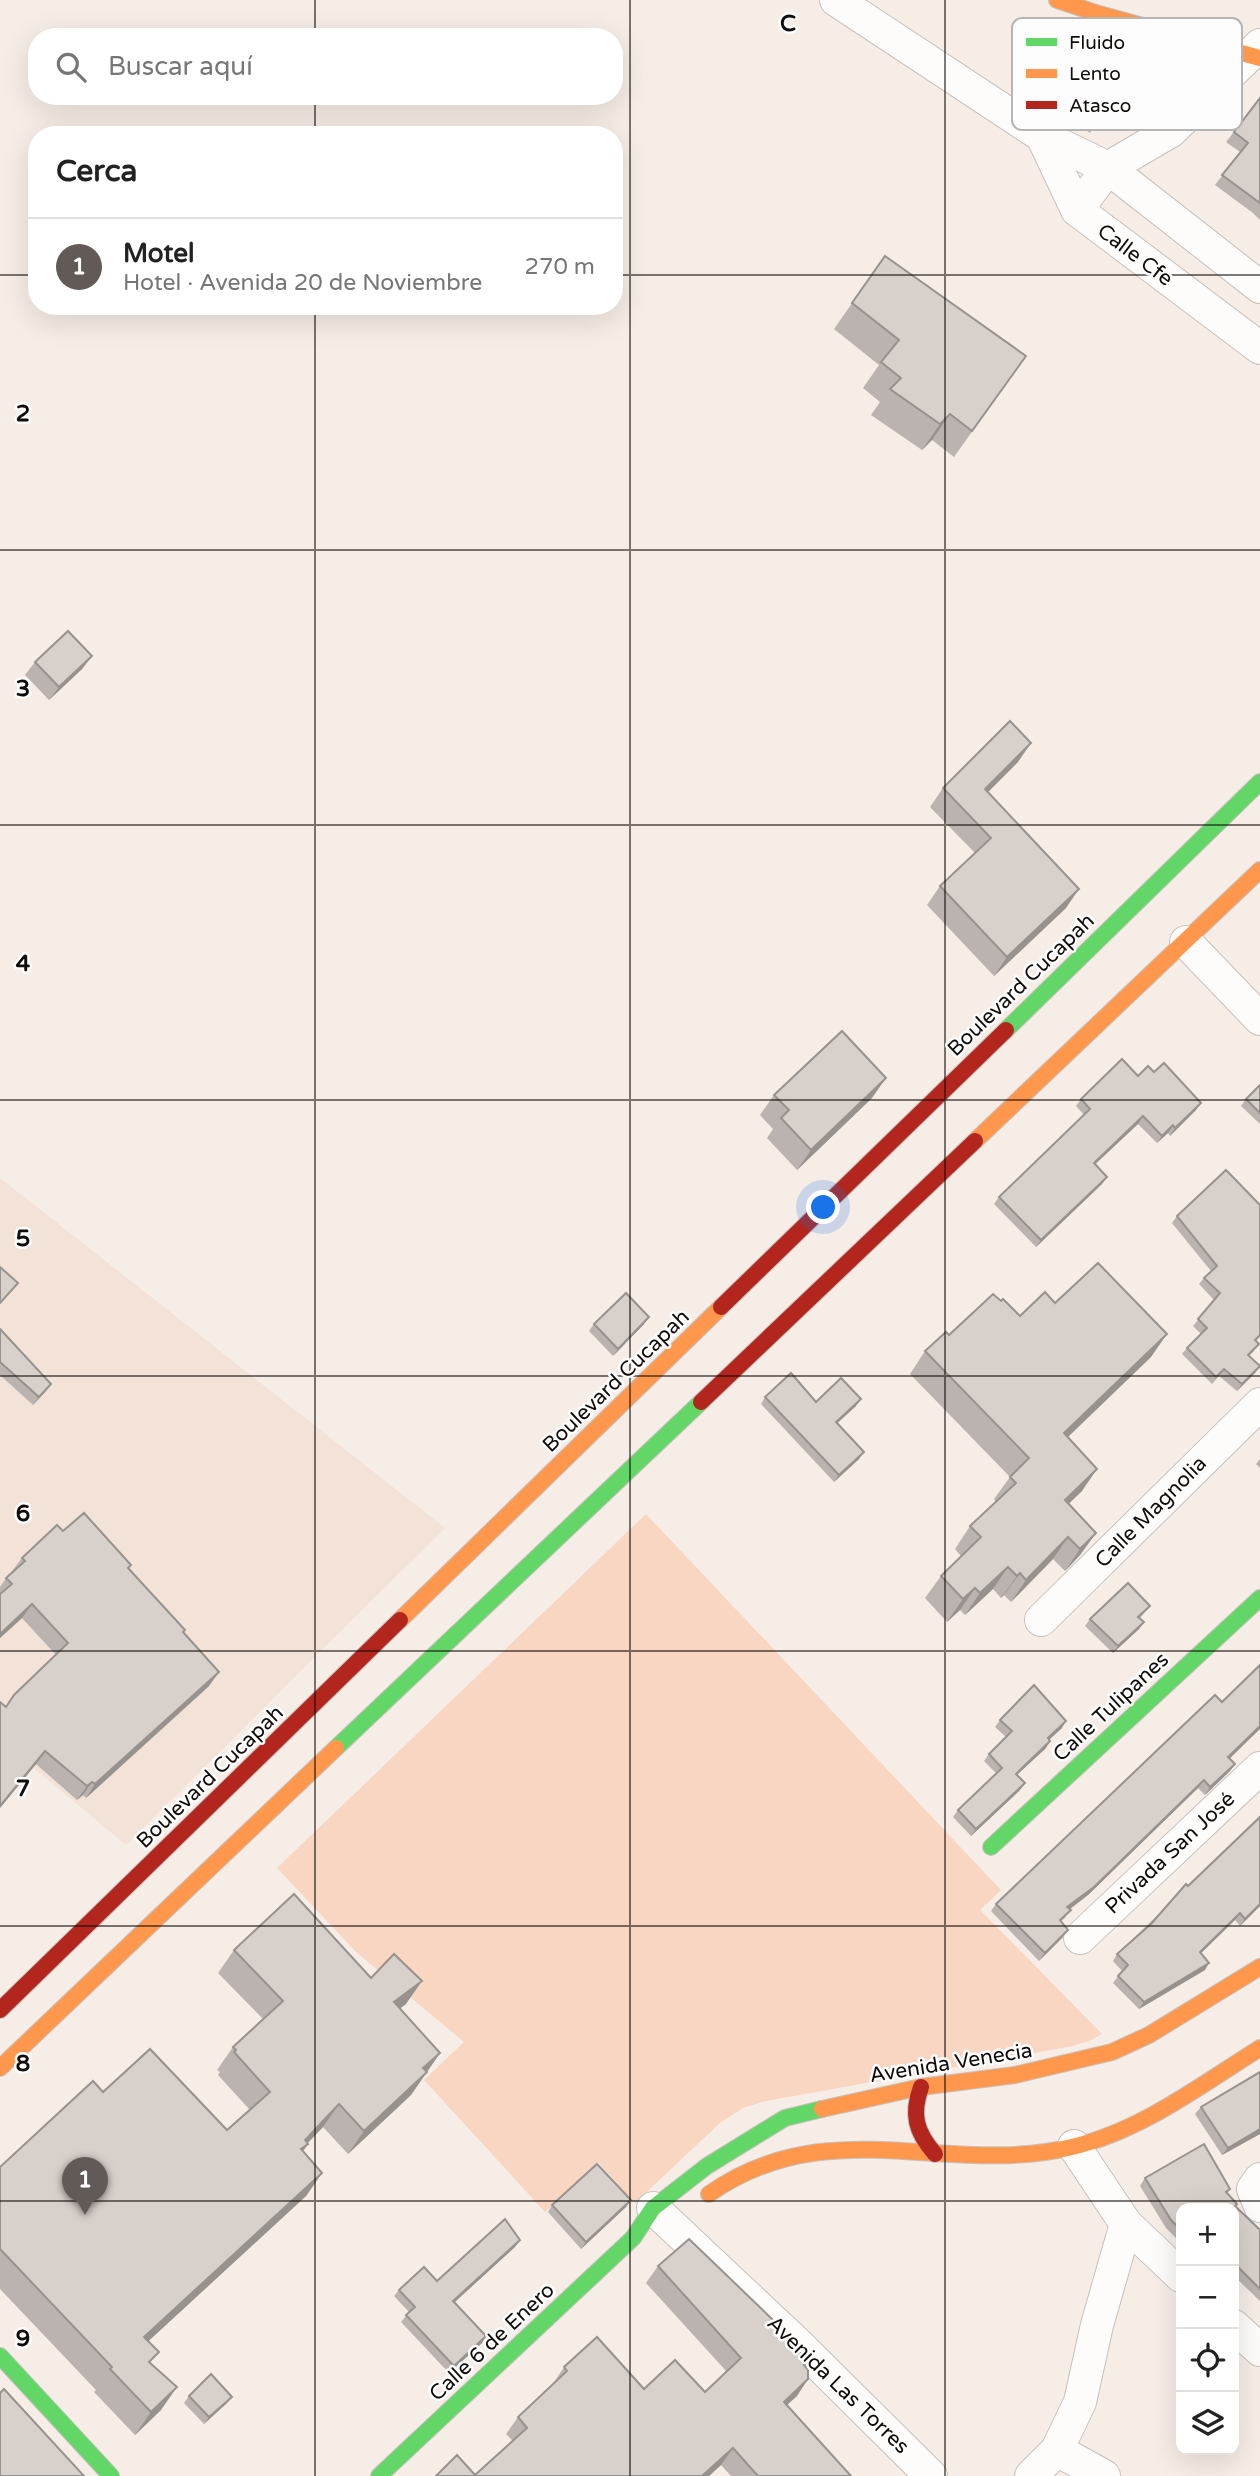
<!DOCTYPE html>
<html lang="es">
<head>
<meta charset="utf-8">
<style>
	body { margin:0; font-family:"Varela Round",sans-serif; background:#f2f2f2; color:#222 }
	.controls { position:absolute; right:21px; bottom:21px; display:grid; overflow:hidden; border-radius:14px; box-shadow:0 7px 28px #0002 }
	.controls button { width:63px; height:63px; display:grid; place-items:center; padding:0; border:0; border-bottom:2px solid #e0e0e0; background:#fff; color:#222; font:35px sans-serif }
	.you { position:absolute; left:824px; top:1208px; width:24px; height:24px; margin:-18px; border:5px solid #fff; border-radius:50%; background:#1a73e8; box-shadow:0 0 0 10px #1a73e833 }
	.badge { display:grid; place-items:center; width:46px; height:46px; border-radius:50%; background:#615a56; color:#fff; font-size:23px; font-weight:700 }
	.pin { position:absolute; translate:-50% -58px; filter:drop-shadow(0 2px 4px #0008) }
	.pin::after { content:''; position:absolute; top:37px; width:24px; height:21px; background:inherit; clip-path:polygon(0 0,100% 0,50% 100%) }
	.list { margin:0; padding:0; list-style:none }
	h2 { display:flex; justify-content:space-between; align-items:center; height:91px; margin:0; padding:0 28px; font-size:30px }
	h2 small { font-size:23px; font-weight:400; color:#767676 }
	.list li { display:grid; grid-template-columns:46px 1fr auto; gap:21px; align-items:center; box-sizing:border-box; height:98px; padding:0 28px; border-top:2px solid #e0e0e0 }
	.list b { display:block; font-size:26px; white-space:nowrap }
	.list p { margin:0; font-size:23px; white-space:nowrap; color:#767676 }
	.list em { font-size:23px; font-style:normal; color:#767676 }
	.icon { flex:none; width:38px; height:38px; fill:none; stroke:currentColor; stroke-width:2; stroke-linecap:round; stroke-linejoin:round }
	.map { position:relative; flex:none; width:1260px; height:2476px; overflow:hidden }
	.search { position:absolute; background:#fff; box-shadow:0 7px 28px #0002; left:28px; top:28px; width:595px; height:77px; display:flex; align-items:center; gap:18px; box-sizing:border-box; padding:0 24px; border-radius:28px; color:#767676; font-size:26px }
	.panel { position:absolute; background:#fff; box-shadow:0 7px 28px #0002; left:28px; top:126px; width:595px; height:189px; border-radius:28px }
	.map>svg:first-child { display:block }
	.built { fill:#f3e2d7 }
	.green { fill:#f8d6c1 }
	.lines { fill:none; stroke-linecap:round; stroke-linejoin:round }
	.street-casing { stroke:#c8c0bc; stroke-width:34 }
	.fast-casing { stroke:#c8c0bc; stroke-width:18 }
	.slow-casing { stroke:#c8c0bc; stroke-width:18 }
	.jam-casing { stroke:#c8c0bc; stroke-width:18 }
	.street { stroke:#fefcfb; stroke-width:32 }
	.fast { stroke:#63d668; stroke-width:16 }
	.slow { stroke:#ff974d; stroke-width:16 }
	.jam { stroke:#b3261e; stroke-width:16 }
	.wall { fill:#bab3af }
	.shaded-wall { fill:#97928e }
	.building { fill:#d8d0cb; stroke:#97928e; stroke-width:2 }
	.grid { fill:none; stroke:#100b08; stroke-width:2; stroke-opacity:0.55 }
	.labels { text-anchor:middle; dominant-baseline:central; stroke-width:5; stroke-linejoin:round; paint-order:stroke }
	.street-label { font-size:21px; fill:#100b08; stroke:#fdfdfd }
	.key { fill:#fdfdfd; stroke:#b6b4b4; stroke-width:2 }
	.key-label { font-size:19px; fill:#100b08 }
	.grid-label { font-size:23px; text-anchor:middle; font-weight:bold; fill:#100b08; stroke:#fdfdfd; stroke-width:5; stroke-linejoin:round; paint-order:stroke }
</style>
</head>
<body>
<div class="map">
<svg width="1260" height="2476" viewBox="0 0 1260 2476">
	<rect width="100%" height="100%" fill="#f7ede7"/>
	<!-- built -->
	<polygon class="built" points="0,1178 445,1528 126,1845 0,1740"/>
	<!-- green -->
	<polygon class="green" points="646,1514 1001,1890 980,1910 1102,2034 1089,2041 1073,2046 766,2101 743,2108 720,2123 635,2203 598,2162 545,2212 424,2080 464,2042 356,1952 277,1868"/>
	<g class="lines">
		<!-- street casing -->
		<g class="street-casing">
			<g id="street">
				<polyline points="836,0 1042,136 1108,168 1260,287"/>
				<polyline points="1042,136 1077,210 1260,348"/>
				<polyline points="1077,210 1108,168 1171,131 1260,45"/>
				<polyline points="1186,942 1260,1019"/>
				<polyline points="1041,1620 1260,1404"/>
				<polyline points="1080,1938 1260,1768"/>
				<polyline points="1074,2146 1126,2224 1181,2276"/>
				<polyline points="1260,2179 1253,2189 1260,2206"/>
				<polyline points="653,2208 801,2347 931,2476"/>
				<polyline points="1234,2326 1260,2350"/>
				<polyline points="1057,2450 1104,2476"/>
				<polyline points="1031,2476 1057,2450 1080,2402 1097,2325 1126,2224"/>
			</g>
		</g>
		<!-- fast casing -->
		<g class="fast-casing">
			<g id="fast">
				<polyline points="1006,1030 1260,782"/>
				<polyline points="336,1748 701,1402"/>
				<polyline points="991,1847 1260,1598"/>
				<polyline points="0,2356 111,2476"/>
				<polyline points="379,2476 633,2238 653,2208 707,2166 785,2118 822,2109"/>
			</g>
		</g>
		<!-- slow casing -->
		<g class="slow-casing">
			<g id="slow">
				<polyline points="1057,0 1099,14 1260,58"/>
				<polyline points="975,1141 1260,870"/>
				<polyline points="400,1620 721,1307"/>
				<polyline points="0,2068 336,1748"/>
				<polyline points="822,2109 921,2087 1015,2075 1112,2052 1149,2035 1260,1967"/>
				<path d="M709,2194C829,2110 946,2177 1072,2147C1141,2131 1201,2085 1260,2048"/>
			</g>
		</g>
		<!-- jam casing -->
		<g class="jam-casing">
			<g id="jam">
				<polyline points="721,1307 1006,1030"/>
				<polyline points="701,1402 975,1141"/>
				<polyline points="0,2010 400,1620"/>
				<path d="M921,2087C911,2115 916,2132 935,2154"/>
			</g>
		</g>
		<!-- street -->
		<use href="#street" class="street"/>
		<!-- fast -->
		<use href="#fast" class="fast"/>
		<!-- slow -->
		<use href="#slow" class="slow"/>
		<!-- jam -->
		<use href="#jam" class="jam"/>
	</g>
	<!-- wall -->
	<g class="wall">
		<polygon points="1066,67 1110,92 1159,86 1134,117 1108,104 1090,133 1046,101"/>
		<polygon points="1260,98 1260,220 1253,213 1215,185 1240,152 1226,142"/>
		<polygon points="885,256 1026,356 954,457 932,440 922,450 871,415 880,402 863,388 879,365 834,329"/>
		<polygon points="92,656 82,669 49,700 25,675 35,662"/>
		<polygon points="1018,762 988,792 1066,908 994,976 927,905 940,886 975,853 930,807 943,788"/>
		<polygon points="1138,1076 1196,1110 1170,1136 1168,1133 1157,1143 1138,1124 1095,1164 1102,1184 1036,1247 994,1204 999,1197 1084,1115 1076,1106 1081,1099"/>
		<polygon points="1260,1085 1260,1124 1241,1106 1246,1099"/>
		<polygon points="774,1095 872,1098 797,1170 767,1138 773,1129 760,1115"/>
		<polygon points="1260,1205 1260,1337 1256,1341 1254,1351 1249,1356 1255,1373 1237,1391 1219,1376 1212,1384 1182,1354 1187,1348 1201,1334 1193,1326 1214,1300 1199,1284 1204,1278 1211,1271 1172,1223 1177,1216"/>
		<polygon points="1001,1301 1020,1316 1055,1303 1151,1357 1068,1437 1082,1491 1069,1503 1096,1533 1080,1555 1065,1571 1053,1559 1011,1602 1004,1595 1001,1598 993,1589 965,1615 960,1610 947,1622 925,1598 941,1576 961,1556 955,1549 970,1526 996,1502 994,1499 1010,1477 910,1374 925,1351"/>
		<polygon points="594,1324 644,1324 613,1356 589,1331"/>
		<polygon points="0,1329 51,1384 45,1392 33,1405 0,1375"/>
		<polygon points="765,1397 856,1406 837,1423 859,1459 834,1482 761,1404"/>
		<polygon points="1260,1459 1260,1468 1256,1464"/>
		<polygon points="63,1531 131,1565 129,1568 183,1633 209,1686 86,1798 83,1795 77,1800 36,1764 0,1808 0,1702 6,1707 56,1655 22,1618 0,1638 0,1587 6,1578 13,1572 12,1571 22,1558"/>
		<polygon points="1150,1606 1140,1618 1144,1622 1139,1629 1113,1653 1085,1626 1090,1619"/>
		<polygon points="1000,1720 1062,1728 1049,1740 1046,1748 1017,1775 1020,1790 971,1836 953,1817 958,1810 996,1773 984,1761 989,1754 1006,1737 995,1727"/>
		<polygon points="1230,1758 1235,1764 1230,1771 1205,1795 1198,1788 1088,1895 1070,1909 1065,1918 1061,1921 1062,1938 1039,1961 991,1911 996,1904"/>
		<polygon points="1260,1817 1260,1906 1240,1926 1235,1920 1201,1953 1205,1970 1139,2009 1113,1983 1122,1971 1113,1961 1117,1954"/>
		<polygon points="234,1950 371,1978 406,2004 400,2008 440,2053 411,2095 348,2154 323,2127 307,2143 303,2151 322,2173 306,2196 148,2341 151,2364 161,2410 135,2435 94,2392 96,2390 0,2289 0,2167 103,2092 227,2130 250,2110 218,2075 220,2072 217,2070 233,2047 263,2019 218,1973"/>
		<polygon points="1260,2072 1260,2134 1222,2155 1195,2114 1201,2107"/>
		<polygon points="1145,2178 1230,2189 1227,2193 1235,2206 1260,2230 1260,2301 1234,2276 1234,2208 1181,2208 1181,2240 1180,2242 1166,2228 1140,2186"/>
		<polygon points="552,2205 626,2207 581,2249 548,2212"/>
		<polygon points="515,2247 455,2302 482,2343 449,2373 401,2322 409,2312 394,2296 399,2290 437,2281"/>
		<polygon points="658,2266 795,2347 808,2361 805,2366 797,2396 787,2405 851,2476 731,2476 721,2465 709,2476 436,2476 475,2475 513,2441 506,2434 518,2417 553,2384 564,2367 644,2389 705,2392 727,2372 646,2283"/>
		<polygon points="189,2396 227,2403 204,2424 184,2403"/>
	</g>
	<!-- shaded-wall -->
	<g class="shaded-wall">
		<polygon points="950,414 932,440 922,450 940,424"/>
		<polygon points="92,656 82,669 49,700 59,687"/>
		<polygon points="1031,743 1018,762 972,808 985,789"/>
		<polygon points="1079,889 1066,908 994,976 1007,957"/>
		<polygon points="886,1078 872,1098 797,1170 811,1150"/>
		<polygon points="1201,1103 1196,1110 1170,1136 1175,1128"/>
		<polygon points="1143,1116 1138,1124 1089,1170 1094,1163"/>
		<polygon points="1173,1125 1168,1133 1157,1143 1162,1136"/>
		<polygon points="1107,1177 1102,1184 1036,1247 1041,1240"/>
		<polygon points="649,1317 644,1324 613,1356 618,1349"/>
		<polygon points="1167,1334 1151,1357 1049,1455 1064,1433"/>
		<polygon points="1260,1366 1255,1373 1237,1391 1242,1384"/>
		<polygon points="51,1384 45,1392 33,1405 39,1397"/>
		<polygon points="861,1399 856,1406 831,1429 836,1422"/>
		<polygon points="864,1452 859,1459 834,1482 839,1475"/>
		<polygon points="1097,1469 1082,1491 1050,1522 1065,1500"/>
		<polygon points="1096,1533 1080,1555 1065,1571 1080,1549"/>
		<polygon points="1068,1537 1053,1559 1011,1602 1026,1580"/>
		<polygon points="1008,1567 993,1589 965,1615 980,1593"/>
		<polygon points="1020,1573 1004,1595 1001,1598 1017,1576"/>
		<polygon points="975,1588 960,1610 947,1622 963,1599"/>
		<polygon points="32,1604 22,1618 0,1638 0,1634"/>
		<polygon points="1144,1622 1139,1629 1113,1653 1118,1646"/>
		<polygon points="219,1672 209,1686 86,1798 95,1784"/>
		<polygon points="1066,1721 1062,1728 1043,1745 1048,1738"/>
		<polygon points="1260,1726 1260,1729 1223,1765 1228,1757"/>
		<polygon points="1050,1741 1046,1748 1011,1780 1016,1774"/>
		<polygon points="45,1751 36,1764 0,1808 0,1806"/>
		<polygon points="1235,1764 1230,1771 1205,1795 1210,1787"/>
		<polygon points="1204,1780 1198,1788 1088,1895 1062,1915 1067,1907"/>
		<polygon points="92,1782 83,1795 77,1800 87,1786"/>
		<polygon points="1025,1783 1020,1790 971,1836 976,1829"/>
		<polygon points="1260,1904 1260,1906 1240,1926 1245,1919"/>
		<polygon points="1240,1913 1235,1920 1195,1959 1200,1952"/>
		<polygon points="1068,1930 1062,1938 1039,1961 1045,1953"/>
		<polygon points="1209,1963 1205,1970 1139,2009 1144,2002"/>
		<polygon points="422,1981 406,2004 378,2025 394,2002"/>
		<polygon points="440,2053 411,2095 348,2154 364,2131 423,2068"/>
		<polygon points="339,2104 323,2127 304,2147 308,2144 292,2167 305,2140"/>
		<polygon points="1260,2129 1260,2134 1222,2155 1228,2148"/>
		<polygon points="322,2173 306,2196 128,2360 144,2337"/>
		<polygon points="631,2200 626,2207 581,2249 586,2242"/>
		<polygon points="520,2240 515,2247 448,2308 453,2301"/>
		<polygon points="486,2336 482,2343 449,2373 454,2366"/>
		<polygon points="808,2379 797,2396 772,2418 784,2402"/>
		<polygon points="177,2387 161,2410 135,2435 151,2412"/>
		<polygon points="232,2397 227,2403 204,2424 209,2417"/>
		<polygon points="733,2448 721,2465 709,2476 702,2476"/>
	</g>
	<!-- building -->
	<g class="building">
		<polygon points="1260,98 1260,203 1222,175 1248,143 1234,132"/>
		<polygon points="885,256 1026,356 972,431 950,414 940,424 890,389 901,378 881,362 899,340 852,303"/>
		<polygon points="68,631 92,656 59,687 35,662"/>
		<polygon points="1010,721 1031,743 985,789 1079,889 1007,957 940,886 991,838 943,788"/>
		<polygon points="842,1031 886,1078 811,1150 781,1118 789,1110 774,1095"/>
		<polygon points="1122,1059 1138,1076 1148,1066 1154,1072 1164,1063 1201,1103 1175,1128 1173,1125 1162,1136 1143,1116 1094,1163 1107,1177 1041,1240 999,1197 1090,1109 1081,1099"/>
		<polygon points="1260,1085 1260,1113 1246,1099"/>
		<polygon points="1226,1170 1260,1205 1260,1335 1255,1340 1259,1344 1248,1355 1260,1366 1242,1384 1224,1369 1216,1377 1187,1348 1207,1328 1198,1319 1220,1293 1204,1278 1217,1266 1177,1216"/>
		<polygon points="1098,1263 1167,1334 1064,1433 1097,1469 1065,1500 1096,1533 1080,1549 1068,1537 1026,1580 1020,1573 1017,1576 1008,1567 980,1593 975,1588 963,1599 941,1576 981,1537 970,1526 1016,1483 1010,1477 1029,1458 925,1351 946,1332 949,1335 993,1294 1001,1301 1003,1299 1020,1316 1045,1292 1055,1303"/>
		<polygon points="0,1267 18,1283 0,1303"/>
		<polygon points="626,1293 649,1317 618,1349 594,1324"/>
		<polygon points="0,1329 51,1384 39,1397 0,1362"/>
		<polygon points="791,1373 816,1402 841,1378 861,1399 836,1422 864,1452 839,1475 765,1397"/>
		<polygon points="84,1513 131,1565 128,1568 185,1630 183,1632 219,1672 95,1784 92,1782 87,1786 45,1751 0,1806 0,1702 6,1707 14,1695 68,1643 32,1604 0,1634 0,1594 12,1584 6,1578 25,1561 22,1558 57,1525 63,1531"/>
		<polygon points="1128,1583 1150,1606 1138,1617 1144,1622 1118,1646 1090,1619"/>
		<polygon points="1260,1665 1260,1726 1228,1757 1235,1764 1210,1787 1204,1780 1094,1887 1067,1907 1071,1910 1060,1920 1068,1930 1045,1953 996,1904 1215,1695 1222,1702"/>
		<polygon points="1034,1685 1066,1721 1048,1738 1050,1741 1016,1774 1025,1783 976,1829 958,1810 1002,1768 989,1754 1012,1731 1000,1720"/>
		<polygon points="1260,1817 1260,1904 1245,1919 1240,1913 1200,1952 1209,1963 1144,2002 1118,1976 1128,1965 1117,1954 1151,1924 1186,1884 1188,1886"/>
		<polygon points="294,1894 371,1978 394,1954 422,1981 394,2002 440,2053 423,2068 427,2072 364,2131 339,2104 305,2140 308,2144 301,2149 322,2173 144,2337 159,2352 149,2362 177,2387 151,2412 110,2369 112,2367 0,2249 0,2167 93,2081 103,2092 150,2049 227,2130 270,2092 234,2052 236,2050 233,2047 283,2001 234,1950"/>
		<polygon points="1260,2072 1260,2129 1228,2148 1201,2107"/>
		<polygon points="1204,2144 1230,2189 1226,2192 1237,2204 1235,2206 1260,2230 1260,2289 1234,2263 1234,2208 1181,2208 1181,2230 1171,2220 1145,2178"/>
		<polygon points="597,2164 631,2200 586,2242 552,2205"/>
		<polygon points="505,2219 520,2240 453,2301 486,2336 454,2366 406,2315 415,2307 399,2290 424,2267 437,2281"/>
		<polygon points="689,2239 797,2343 794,2346 808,2361 804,2365 808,2370 808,2379 784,2402 851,2476 758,2476 733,2448 702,2476 436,2476 457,2455 475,2475 527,2428 518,2417 567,2371 564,2367 597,2337 644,2389 675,2360 705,2392 741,2358 658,2266"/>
		<polygon points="211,2374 232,2397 209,2417 189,2396"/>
		<polygon points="4,2389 84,2476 0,2476 0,2393"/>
	</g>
	<!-- grid -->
	<path class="grid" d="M315,0V37M630,0V2476M945,0V2476M315,96V135M0,275H37M614,275H1260M315,306V2476M0,550H1260M0,825H1260M0,1100H1260M0,1376H1260M0,1651H1260M0,1926H1260M0,2201H1260"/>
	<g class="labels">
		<!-- street labels -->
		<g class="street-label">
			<text transform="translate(1135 255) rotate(37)">Calle Cfe</text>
			<text transform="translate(1021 985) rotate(-44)">Boulevard Cucapah</text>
			<text transform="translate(616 1381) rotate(-44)">Boulevard Cucapah</text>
			<text transform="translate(1151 1512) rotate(-45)">Calle Magnolia</text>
			<text transform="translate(1111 1707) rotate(-43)">Calle Tulipanes</text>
			<text transform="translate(210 1777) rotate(-44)">Boulevard Cucapah</text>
			<text transform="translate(1170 1853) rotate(-43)">Privada San José</text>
			<text transform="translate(951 2063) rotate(-9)">Avenida Venecia</text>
			<text transform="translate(492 2342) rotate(-43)">Calle 6 de Enero</text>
			<text transform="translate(838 2385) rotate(44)">Avenida Las Torres</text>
		</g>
	</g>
	<!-- legend -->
	<rect x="1012" y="18" width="230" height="112" rx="10" class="key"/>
	<rect x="1026" y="38" width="31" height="8" fill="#63d668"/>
	<rect x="1026" y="69" width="31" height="9" fill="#ff974d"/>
	<rect x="1026" y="101" width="31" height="8" fill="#b3261e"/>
	<g class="key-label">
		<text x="1069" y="49">Fluido</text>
		<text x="1069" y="80">Lento</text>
		<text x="1069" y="112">Atasco</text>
	</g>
	<g class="grid-label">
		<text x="788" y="31">C</text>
		<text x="23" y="421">2</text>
		<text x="23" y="696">3</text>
		<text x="23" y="971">4</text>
		<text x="23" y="1246">5</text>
		<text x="23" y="1521">6</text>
		<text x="23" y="1796">7</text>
		<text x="23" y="2071">8</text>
		<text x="23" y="2346">9</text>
	</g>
</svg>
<div class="controls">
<button>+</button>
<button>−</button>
<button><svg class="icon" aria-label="locate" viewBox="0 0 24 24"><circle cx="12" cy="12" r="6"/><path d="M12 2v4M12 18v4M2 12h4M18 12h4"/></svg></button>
<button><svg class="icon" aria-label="layers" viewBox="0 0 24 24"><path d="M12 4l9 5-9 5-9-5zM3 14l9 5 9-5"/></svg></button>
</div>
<div class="you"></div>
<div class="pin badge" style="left:85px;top:2215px">1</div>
<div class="search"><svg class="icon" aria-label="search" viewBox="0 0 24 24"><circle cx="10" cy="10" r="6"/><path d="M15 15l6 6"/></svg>Buscar aquí</div>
<section class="panel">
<h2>Cerca<small></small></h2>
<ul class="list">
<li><span class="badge">1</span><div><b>Motel</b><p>Hotel · Avenida 20 de Noviembre</p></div><em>270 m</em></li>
</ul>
</section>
</div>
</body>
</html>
